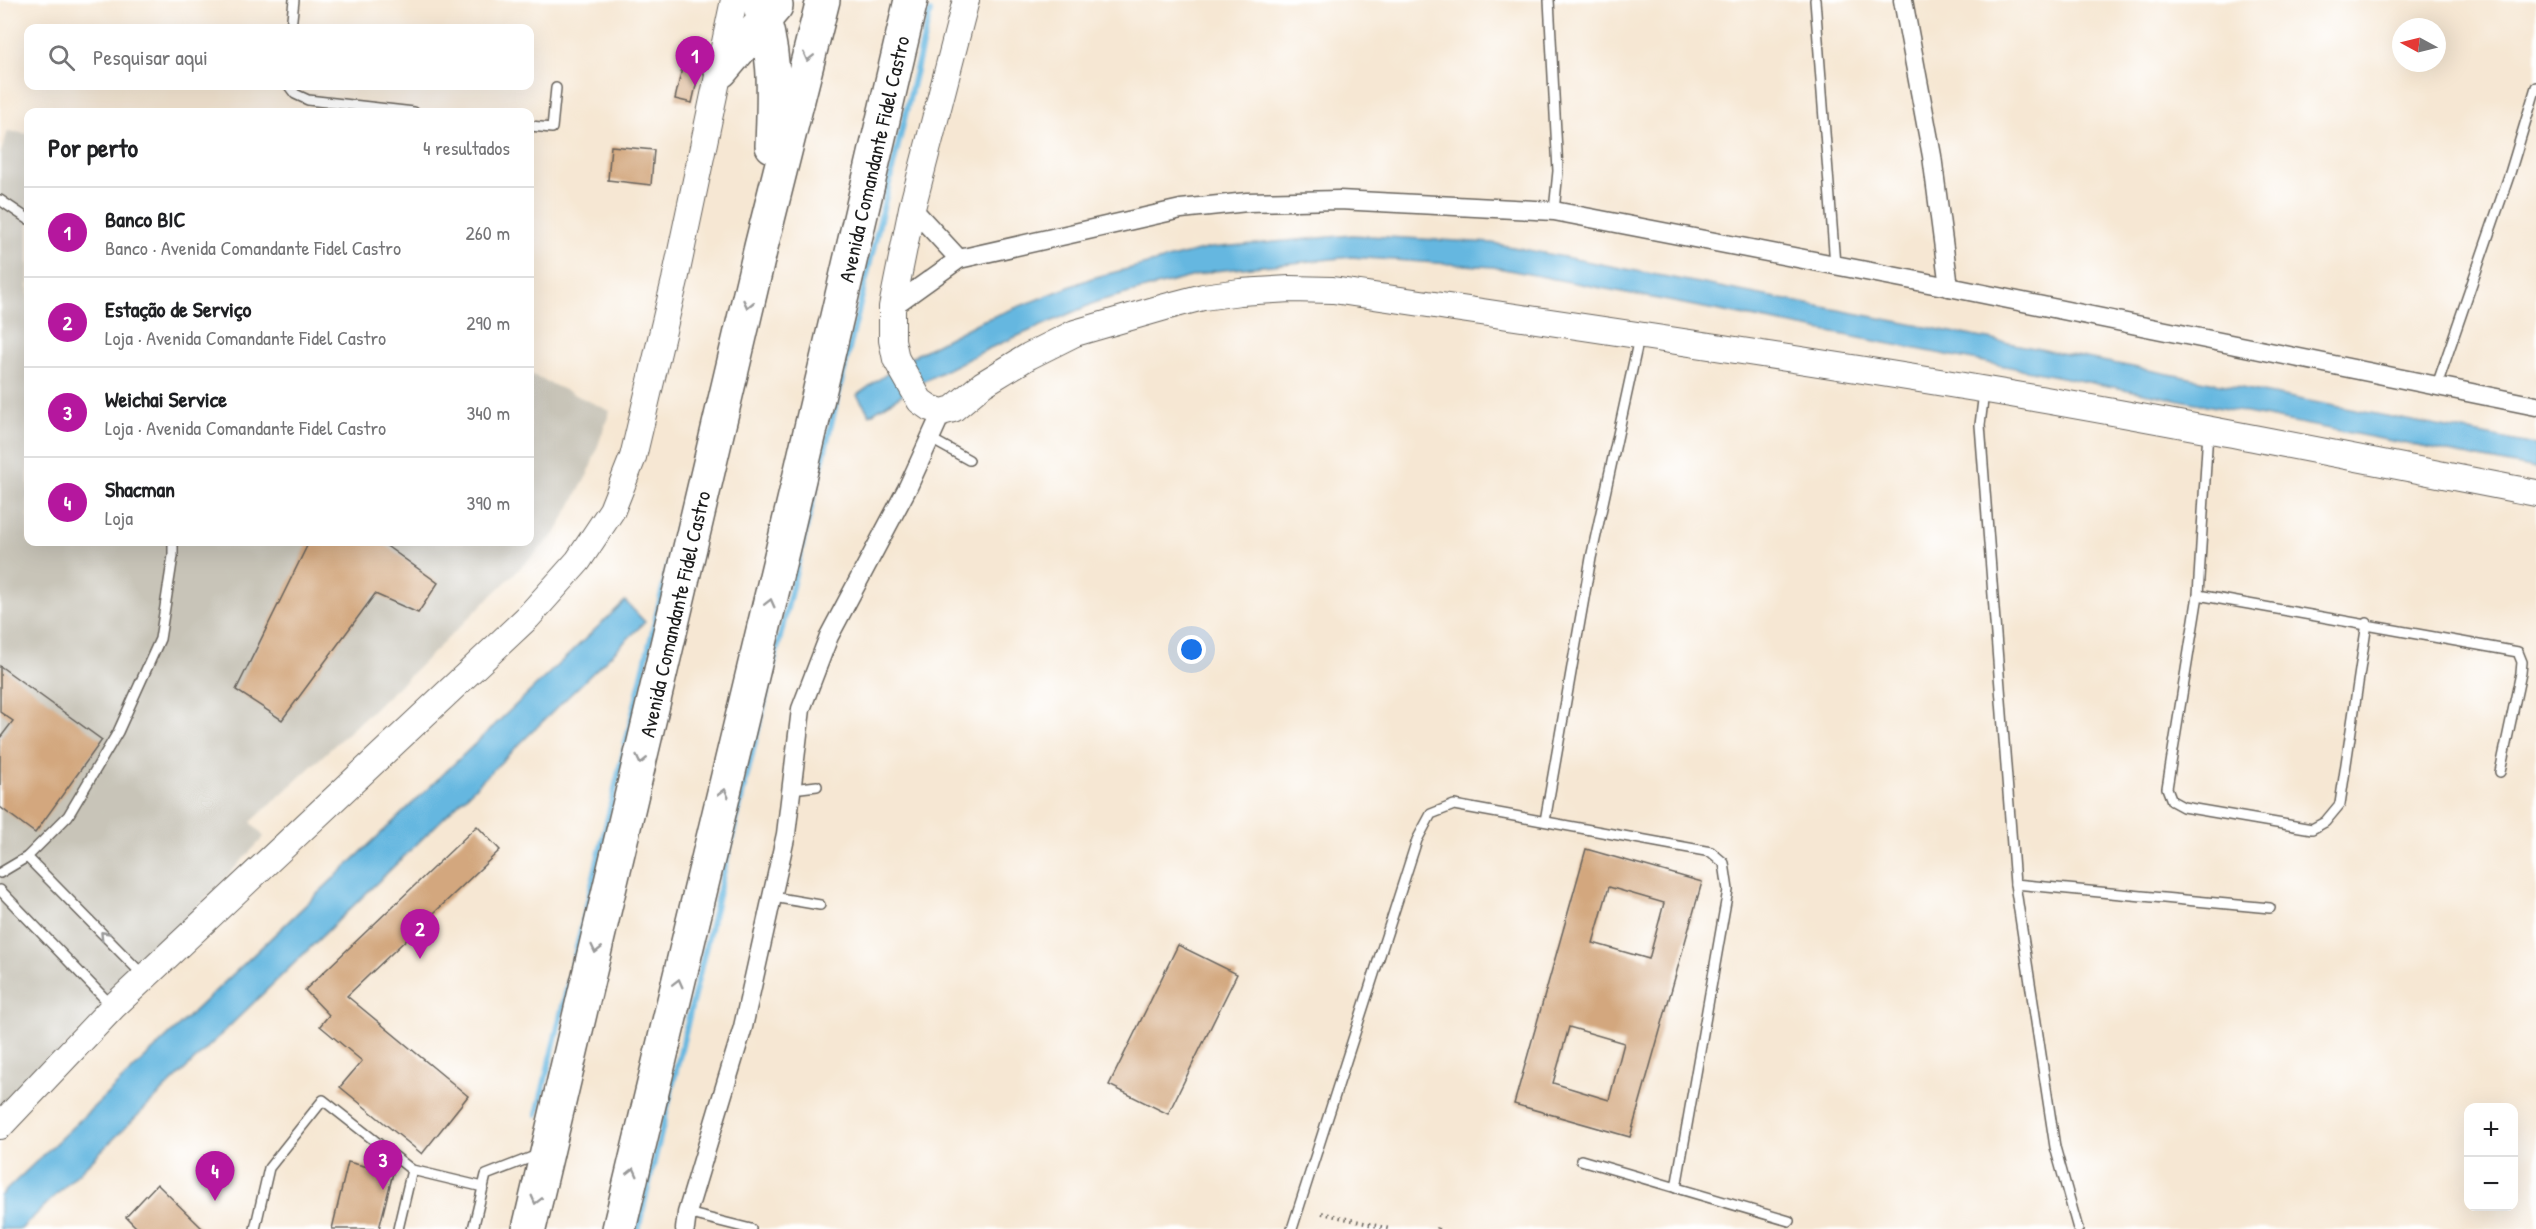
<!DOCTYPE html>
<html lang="pt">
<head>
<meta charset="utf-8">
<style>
	body { margin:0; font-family:"Patrick Hand",sans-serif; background:#f6f6f6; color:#202124 }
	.controls { position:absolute; right:18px; bottom:18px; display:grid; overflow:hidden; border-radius:12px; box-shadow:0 6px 24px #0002 }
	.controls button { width:54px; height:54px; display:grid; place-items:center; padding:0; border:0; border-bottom:2px solid #e0e0e0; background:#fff; color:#202124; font:30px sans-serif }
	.compass { position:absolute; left:2392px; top:18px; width:54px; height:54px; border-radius:50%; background:#fff; box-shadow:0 6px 24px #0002; rotate:277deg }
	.you { position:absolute; left:1192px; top:650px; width:21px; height:21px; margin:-15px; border:4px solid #fff; border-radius:50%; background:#1a73e8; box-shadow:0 0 0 9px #1a73e833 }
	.badge { display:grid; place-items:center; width:39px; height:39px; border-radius:50%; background:#b5179e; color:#fff; font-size:20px; font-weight:700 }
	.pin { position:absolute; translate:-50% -50px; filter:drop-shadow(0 2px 3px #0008) }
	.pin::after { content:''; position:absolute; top:32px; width:21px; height:18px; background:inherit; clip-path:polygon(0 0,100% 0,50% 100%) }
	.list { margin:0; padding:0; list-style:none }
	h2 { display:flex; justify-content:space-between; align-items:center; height:78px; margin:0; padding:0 24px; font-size:26px }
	h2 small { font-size:20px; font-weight:400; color:#757577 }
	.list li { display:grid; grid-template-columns:39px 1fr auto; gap:18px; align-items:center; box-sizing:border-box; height:90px; padding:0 24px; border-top:2px solid #e0e0e0 }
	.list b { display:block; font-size:22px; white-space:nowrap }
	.list p { margin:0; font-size:20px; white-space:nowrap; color:#757577 }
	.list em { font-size:20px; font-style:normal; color:#757577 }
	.icon { flex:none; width:33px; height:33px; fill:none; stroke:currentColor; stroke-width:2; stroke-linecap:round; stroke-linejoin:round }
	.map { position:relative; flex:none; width:2536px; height:1229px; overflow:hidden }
	.search { position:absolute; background:#fff; box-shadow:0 6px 24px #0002; left:24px; top:24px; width:510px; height:66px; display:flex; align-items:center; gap:15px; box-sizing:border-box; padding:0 21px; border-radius:12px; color:#757577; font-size:22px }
	.panel { position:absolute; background:#fff; box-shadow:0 6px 24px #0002; left:24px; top:108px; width:510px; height:438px; border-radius:12px }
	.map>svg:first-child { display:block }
	.industrial { fill:#c8c4b8 }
	.water { fill:#65b7e0; stroke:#406a7e; stroke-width:1.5 }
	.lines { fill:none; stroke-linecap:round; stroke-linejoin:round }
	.stream { stroke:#65b7e0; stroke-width:6 }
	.building { fill:#d3a77e; fill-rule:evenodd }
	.lane-casing { stroke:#68635c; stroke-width:12 }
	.street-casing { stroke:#68635c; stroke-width:21 }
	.secondary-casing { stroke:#68635c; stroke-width:28 }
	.highway-casing { stroke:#68635c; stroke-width:36 }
	.path { stroke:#68635c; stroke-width:4; stroke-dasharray:1.5 4.5; stroke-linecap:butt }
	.lane { stroke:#fff; stroke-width:9 }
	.street { stroke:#fff; stroke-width:18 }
	.secondary { stroke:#fff; stroke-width:26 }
	.highway { stroke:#fff; stroke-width:33 }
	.oneway { stroke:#999 }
	.labels { text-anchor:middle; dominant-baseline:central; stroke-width:5; stroke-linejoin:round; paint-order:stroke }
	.street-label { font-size:21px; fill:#1c1c1c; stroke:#fff }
</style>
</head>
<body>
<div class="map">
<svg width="2536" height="1229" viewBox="0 0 2536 1229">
	<rect width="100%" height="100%" fill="#fff"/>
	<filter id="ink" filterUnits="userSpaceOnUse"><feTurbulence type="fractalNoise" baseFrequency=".0167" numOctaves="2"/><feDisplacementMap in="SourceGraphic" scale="12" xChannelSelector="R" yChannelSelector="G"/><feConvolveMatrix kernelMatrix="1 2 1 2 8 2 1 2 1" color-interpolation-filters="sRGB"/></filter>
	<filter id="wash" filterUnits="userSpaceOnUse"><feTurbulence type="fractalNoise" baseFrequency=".008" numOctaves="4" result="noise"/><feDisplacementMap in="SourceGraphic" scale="24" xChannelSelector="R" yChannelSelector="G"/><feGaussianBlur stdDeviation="1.35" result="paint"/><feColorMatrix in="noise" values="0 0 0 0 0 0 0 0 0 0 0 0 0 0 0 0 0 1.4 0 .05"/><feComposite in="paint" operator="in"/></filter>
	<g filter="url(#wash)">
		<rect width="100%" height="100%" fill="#f6e7d3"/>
		<!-- industrial -->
		<polygon class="industrial" points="8,131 28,134 28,542 530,542 530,374 610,411 588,474 555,534 404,681 251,822 264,837 0,1116 0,155"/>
		<!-- water -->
		<g class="water">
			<polygon points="1352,235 1492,243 2536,445 2536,469 1493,267 1351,257 1214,271 1099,301 990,348 922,382 870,415 857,395 908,359 979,322 1092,278 1210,248"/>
			<polygon points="625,601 645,622 21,1229 0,1229 0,1196"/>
		</g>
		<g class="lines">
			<!-- stream -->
			<g class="stream">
				<polyline points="537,1114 683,505"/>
				<polyline points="638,1229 930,12"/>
			</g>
		</g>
		<g id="blocks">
			<!-- building -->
			<g class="building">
				<polygon points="683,64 700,68 692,103 675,99"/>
				<polygon points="611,146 654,150 651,185 608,180"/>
				<polygon points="309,542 381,542 438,583 418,613 375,594 282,720 236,690"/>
				<polygon points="0,666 102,740 35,833 0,807 0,738 13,721 0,712"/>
				<polygon points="477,826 500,850 347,996 468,1096 422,1154 340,1087 362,1061 320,1026 329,1015 305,990"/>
				<path d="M1586,849L1702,882L1630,1137L1514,1104ZM1609,887L1664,903L1649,959L1593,943ZM1569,1027L1624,1043L1609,1100L1553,1083Z"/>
				<polygon points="1178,945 1237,974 1168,1114 1109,1085"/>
				<polygon points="348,1162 393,1173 379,1229 332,1229"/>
				<polygon points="157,1184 203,1229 138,1229 126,1217"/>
			</g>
		</g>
	</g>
	<g filter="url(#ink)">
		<use href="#blocks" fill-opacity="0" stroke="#68635c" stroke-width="1.5"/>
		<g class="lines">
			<!-- lane casing -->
			<g class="lane-casing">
				<g id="lane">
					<polyline points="1549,0 1558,171 1554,211"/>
					<polyline points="1815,0 1835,265"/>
					<polyline points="291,28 294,0"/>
					<polyline points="289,86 295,94 308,100 414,112"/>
					<polyline points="530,126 552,128 556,88"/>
					<polyline points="0,200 28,219"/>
					<polyline points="2437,385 2510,173 2536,87"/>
					<polyline points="1984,392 1980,425 2015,884 2055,1147 2078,1229"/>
					<polyline points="2208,431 2198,595 2167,788 2172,801 2183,807 2312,829 2325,822 2340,804 2367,623"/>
					<polyline points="931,439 969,460"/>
					<polyline points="2198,595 2518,652 2522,662 2521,673 2500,772"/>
					<polyline points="792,789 817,786"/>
					<polyline points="1545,821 1591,558 1639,338"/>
					<polyline points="27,857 143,975"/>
					<polyline points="0,873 27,857 68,816 118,732 160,639 173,556 173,542"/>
					<polyline points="2015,884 2270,908"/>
					<polyline points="0,890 111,1005"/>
					<polyline points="773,897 820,905"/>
					<polyline points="1581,1160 1789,1221"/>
					<polyline points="687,1213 751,1229"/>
					<polyline points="255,1229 269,1168 323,1100 412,1170 483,1187"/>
					<polyline points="398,1229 412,1170"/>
					<polyline points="473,1229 486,1175 540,1154"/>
					<polyline points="1292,1229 1417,840 1431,814 1454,805 1711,852 1724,863 1728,890 1676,1188"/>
				</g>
			</g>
			<!-- street casing -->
			<g class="street-casing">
				<g id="street">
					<polyline points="1903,0 1932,156 1949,287"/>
					<polyline points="912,208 959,259"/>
					<polyline points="892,307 959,259 1181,209 1247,202 1339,200 1554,211 1949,287 2536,406"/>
					<polyline points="685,1229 687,1213 743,1027 786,834 801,709 829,636 908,487 942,412"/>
				</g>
			</g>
			<!-- secondary casing -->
			<g class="secondary-casing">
				<g id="secondary">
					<path d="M966,0L912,208L892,307V340L896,359L920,401L930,408L942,412L953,409L983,384L1029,356L1075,333L1165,307L1203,297L1240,292L1290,289L1333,290C1549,322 1766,353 1981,389C2167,420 2351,457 2536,493"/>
					<polyline points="0,1126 113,1007 528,617 578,561 612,510 633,457 675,280 734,0"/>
				</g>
			</g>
			<!-- highway casing -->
			<g class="highway-casing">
				<g id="highway">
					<path d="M758,0C777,53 774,91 772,146"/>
					<polyline points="721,71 776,6"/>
					<polyline points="529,1229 761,247 823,0"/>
					<polyline points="619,1229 785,539 911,0"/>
				</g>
			</g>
			<!-- path -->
			<g class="path">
				<polyline points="1322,1213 1390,1229"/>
				<polyline points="1438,1229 1439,1226"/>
			</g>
			<!-- lane -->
			<use href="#lane" class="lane"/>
			<!-- street -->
			<use href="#street" class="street"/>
			<!-- secondary -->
			<use href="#secondary" class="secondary"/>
			<!-- highway -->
			<use href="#highway" class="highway"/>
		</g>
		<!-- one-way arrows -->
		<defs><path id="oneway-chevron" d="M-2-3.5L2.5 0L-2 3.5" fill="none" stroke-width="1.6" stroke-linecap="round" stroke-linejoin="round" transform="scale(1.5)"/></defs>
		<g class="oneway">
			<use href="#oneway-chevron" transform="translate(808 57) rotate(104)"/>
			<use href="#oneway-chevron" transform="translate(748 304) rotate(103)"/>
			<use href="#oneway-chevron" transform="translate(770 603) rotate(-76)"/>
			<use href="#oneway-chevron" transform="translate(641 760) rotate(103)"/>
			<use href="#oneway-chevron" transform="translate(724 793) rotate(-76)"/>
			<use href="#oneway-chevron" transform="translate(104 935) rotate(-134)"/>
			<use href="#oneway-chevron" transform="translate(596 949) rotate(103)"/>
			<use href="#oneway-chevron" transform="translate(678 983) rotate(-76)"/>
			<use href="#oneway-chevron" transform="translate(633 1172) rotate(-76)"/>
			<use href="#oneway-chevron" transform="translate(536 1200) rotate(104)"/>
		</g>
	</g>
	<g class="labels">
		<!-- street labels -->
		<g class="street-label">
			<text transform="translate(874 159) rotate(-77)">Avenida Comandante Fidel Castro</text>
			<text transform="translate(675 614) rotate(-77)">Avenida Comandante Fidel Castro</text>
		</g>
	</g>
</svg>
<div class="controls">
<button>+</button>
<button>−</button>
</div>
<svg class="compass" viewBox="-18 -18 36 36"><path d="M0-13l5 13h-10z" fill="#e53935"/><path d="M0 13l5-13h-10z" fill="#757577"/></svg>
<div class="you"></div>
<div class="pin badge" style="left:695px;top:86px">1</div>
<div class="pin badge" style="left:420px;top:959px">2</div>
<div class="pin badge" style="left:383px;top:1190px">3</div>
<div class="pin badge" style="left:215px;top:1201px">4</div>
<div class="search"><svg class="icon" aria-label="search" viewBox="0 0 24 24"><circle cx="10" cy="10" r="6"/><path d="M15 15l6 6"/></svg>Pesquisar aqui</div>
<section class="panel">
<h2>Por perto<small>4 resultados</small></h2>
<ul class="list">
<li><span class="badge">1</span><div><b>Banco BIC</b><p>Banco · Avenida Comandante Fidel Castro</p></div><em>260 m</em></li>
<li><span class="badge">2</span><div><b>Estação de Serviço</b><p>Loja · Avenida Comandante Fidel Castro</p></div><em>290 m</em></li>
<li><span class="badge">3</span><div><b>Weichai Service</b><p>Loja · Avenida Comandante Fidel Castro</p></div><em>340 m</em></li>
<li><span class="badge">4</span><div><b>Shacman</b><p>Loja</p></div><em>390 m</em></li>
</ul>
</section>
</div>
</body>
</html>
